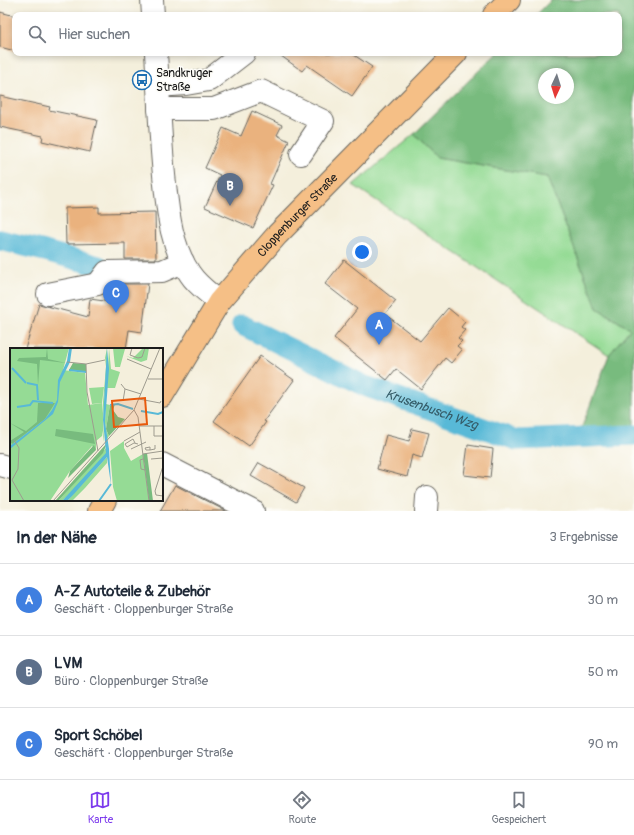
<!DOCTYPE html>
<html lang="de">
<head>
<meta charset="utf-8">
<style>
	body { margin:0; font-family:Pangolin,sans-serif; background:#f6f6f7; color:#1f2937 }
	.compass { position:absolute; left:538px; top:68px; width:36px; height:36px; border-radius:50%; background:#fff; box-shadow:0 2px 6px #0003; rotate:184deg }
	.you { position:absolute; left:362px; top:252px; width:14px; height:14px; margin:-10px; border:3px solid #fff; border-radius:50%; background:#1a73e8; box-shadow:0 0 0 6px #1a73e833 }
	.badge { display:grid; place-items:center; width:26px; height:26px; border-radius:50%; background:#7c3aed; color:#fff; font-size:13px; font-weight:700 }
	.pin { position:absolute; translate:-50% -33px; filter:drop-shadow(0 1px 2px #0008) }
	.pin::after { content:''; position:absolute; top:21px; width:14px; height:12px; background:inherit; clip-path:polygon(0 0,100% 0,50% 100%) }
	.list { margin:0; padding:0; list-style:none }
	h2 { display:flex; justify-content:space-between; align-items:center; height:52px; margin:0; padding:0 16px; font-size:17px }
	h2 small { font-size:13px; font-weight:400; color:#747a83 }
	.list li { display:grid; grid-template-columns:26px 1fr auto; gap:12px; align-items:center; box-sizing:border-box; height:72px; padding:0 16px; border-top:1px solid #e0e1e3 }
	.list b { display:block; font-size:15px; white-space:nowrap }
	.list p { margin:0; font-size:13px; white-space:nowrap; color:#747a83 }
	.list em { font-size:13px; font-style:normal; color:#747a83 }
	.icon { flex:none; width:22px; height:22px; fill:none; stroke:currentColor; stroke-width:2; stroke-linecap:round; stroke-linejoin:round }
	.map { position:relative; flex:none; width:634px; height:511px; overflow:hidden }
	.search { position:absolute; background:#fff; box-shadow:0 2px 6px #0003; left:12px; right:12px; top:12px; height:44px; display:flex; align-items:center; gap:10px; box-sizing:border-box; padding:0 14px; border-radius:8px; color:#747a83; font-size:15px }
	.sheet { height:268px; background:#fff }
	nav { display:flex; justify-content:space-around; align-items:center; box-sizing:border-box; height:56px; border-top:1px solid #e0e1e3; background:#fff; font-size:11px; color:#747a83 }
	nav a { display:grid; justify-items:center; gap:2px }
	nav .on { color:#7c3aed }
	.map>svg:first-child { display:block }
	.green { fill:#95db95; stroke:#587c58 }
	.forest { fill:#78bb7e; stroke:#4a6c4d; fill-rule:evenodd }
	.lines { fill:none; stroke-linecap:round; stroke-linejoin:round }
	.canal { stroke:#58b9d7; stroke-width:21 }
	.building { fill:#eab27e }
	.minor-casing { stroke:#68665f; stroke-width:24 }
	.major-casing { stroke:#68665f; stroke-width:24 }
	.minor { stroke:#fff; stroke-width:22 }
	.major { stroke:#f5bf86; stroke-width:22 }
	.labels { text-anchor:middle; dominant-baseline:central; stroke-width:3; stroke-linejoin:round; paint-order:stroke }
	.poi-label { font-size:12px; fill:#1c1c1c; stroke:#fdfcf7; text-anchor:start }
	.street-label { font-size:12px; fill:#1c1c1c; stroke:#fdfcf7 }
	.water-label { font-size:13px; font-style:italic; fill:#345b67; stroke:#fdfcf7 }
	.inset-river { fill:none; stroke:#58b9d7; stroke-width:2 }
	.inset-road { fill:none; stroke:#9e9b8f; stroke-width:1 }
	.view { fill:#e8590c; fill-opacity:0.15; stroke:#e8590c; stroke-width:2 }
	.inset-edge { fill:none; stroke:#1c1c1c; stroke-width:2 }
</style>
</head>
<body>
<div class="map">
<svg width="634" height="511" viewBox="0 0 634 511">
	<rect width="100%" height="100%" fill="#fdfcf7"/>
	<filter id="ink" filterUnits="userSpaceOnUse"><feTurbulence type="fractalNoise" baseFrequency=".025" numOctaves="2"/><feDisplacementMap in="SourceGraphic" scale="8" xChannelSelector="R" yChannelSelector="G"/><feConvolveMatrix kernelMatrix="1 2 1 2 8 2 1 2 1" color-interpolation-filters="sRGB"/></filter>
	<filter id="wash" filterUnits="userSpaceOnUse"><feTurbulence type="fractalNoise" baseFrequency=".012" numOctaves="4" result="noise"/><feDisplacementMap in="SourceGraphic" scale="16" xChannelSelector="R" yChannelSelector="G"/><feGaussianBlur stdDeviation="0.9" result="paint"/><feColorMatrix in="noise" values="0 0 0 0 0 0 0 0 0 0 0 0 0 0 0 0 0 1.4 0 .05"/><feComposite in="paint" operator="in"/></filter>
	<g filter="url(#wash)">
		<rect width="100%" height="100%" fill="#f4efdc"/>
		<!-- green -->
		<polygon class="green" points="414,134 437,158 547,177 597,308 630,329 609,355 353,185"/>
		<!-- forest -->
		<path class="forest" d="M551,0H634V432H580L609,355L630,329L597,308L547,177L437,158L414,134L497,53H619V15H536ZM544,74H568V98H544Z"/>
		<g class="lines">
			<!-- canal -->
			<g class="canal">
				<polyline points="0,240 45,251 99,266"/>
				<path id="s1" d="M242,325L365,386L517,440L634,435"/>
			</g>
		</g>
		<g id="blocks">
			<!-- building -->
			<g class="building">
				<polygon points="0,12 15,16 15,51 0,47"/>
				<polygon points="277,53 351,53 372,67 352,96 307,65 302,71"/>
				<polygon points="0,96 50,107 49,110 97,120 90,152 42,141 43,136 0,127"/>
				<polygon points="252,111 282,125 277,135 289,141 270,184 273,185 253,228 205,207 220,175 205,168 223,128 241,136"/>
				<polygon points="99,207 99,213 155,212 156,259 125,259 125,243 66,244 65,208"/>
				<polygon points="344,260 396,301 385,314 420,341 448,308 465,322 461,327 465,330 458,338 462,341 457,346 462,350 451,363 445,358 421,389 396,369 387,380 334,338 357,309 325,284"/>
				<polygon points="113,284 148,284 142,332 129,330 126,349 25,349 39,304 88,317 90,299 111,302"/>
				<polygon points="260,356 294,380 264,421 266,422 249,446 214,421"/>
				<polygon points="412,429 429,433 422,458 412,455 407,477 377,469 386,435 409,441"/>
				<polygon points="468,445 493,449 490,478 464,475"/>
				<polygon points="259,463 304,488 296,502 251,476"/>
				<polygon points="175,485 226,511 160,511"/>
			</g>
		</g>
	</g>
	<g filter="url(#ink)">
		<use href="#blocks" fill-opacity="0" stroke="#68665f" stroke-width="1"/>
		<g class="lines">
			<!-- minor casing -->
			<g class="minor-casing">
				<g id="minor">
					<polyline points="152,0 153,15"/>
					<path d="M156,53C159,97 160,141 165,184C168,215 172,248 190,274C197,285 209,293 219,302"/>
					<polyline points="158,86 186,84 209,80 244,53"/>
					<polyline points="159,109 214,109 261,91 323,121 301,154"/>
					<polyline points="48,294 98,284 107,272 162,271 183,262"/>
					<polyline points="162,464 253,511"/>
					<polyline points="0,465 11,468"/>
					<polyline points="426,511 427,497"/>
				</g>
			</g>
			<!-- major casing -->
			<g class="major-casing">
				<g id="major">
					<polyline points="494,15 509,0"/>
					<path id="s2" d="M162,396L219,302L277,235L456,53"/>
					<polyline points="99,511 105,500"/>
				</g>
			</g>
			<!-- minor -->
			<use href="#minor" class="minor"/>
			<!-- major -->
			<use href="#major" class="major"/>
		</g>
	</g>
	<!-- icons -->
	<defs>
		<g id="bus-ring" transform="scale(1)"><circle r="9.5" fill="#fdfcf7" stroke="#1f6fb2" stroke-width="1.5"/><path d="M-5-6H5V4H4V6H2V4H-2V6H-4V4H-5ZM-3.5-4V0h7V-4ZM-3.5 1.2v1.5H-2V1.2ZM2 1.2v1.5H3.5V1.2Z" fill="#1f6fb2"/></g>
	</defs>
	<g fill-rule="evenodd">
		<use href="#bus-ring" x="142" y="80"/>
	</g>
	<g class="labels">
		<!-- poi labels -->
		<g class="poi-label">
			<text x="156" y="73">Sandkruger<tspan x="156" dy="14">Straße</tspan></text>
		</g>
		<!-- street labels -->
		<g class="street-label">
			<text stroke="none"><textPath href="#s2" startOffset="227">Cloppenburger Straße</textPath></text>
		</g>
		<!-- water labels -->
		<g class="water-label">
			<text stroke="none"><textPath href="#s1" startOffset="208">Krusenbusch Wzg</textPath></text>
		</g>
	</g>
	<!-- overview -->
	<g transform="translate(10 348)">
		<rect width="153" height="153" fill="#f4efdc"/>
		<path d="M0,0H59L53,22L75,25L78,57L92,55V88L86,93V102L82,98L60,123L40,153H0ZM94,0L95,10L97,0V12L93,72L94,94L91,77L96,19ZM99,0L101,21L110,24L105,40H97ZM103,0L115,1L110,19H105ZM133,0H139L137,12L131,14L116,8L123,10ZM94,39L92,55L82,56L79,40ZM96,56L100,57L96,81L99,88L97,91L95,74ZM114,93V100L121,113L133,106L139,153H107L103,139L100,103ZM97,99L96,107L75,130L52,153H48ZM97,109V115L75,140L62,153H57Z" fill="#95db95"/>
		<path d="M37,0L38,11L56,15L30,12L28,37L27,16L7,13L9,10L36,9ZM63,15L76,16V24L59,22ZM28,55H45L35,71L2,96L0,93L14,84L0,75L16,83L27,74ZM105,56L103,62L108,69L115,71L99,88L96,81L100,57ZM46,81L83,86L85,96L45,88ZM97,95L93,105L48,153H45ZM84,97L86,102L58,130L60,123ZM137,105L143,153H139L133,106Z" fill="#78bb7e"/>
		<path d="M59,0H62L60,14L50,34L48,54L43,66L0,101V98L35,71L42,62L47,52L48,32L57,13ZM97,0L99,21L95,74L99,101L101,137L97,109L64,146L57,153H52L96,105L93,72Z" fill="#58b9d7"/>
		<path class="inset-river" d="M2,20L16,35M59,22L76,24M17,35L27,37L28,52M100,57L108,56L123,61M7,59L20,57L23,53L43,55M131,63L148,66L153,64M89,153L101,136"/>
		<path class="inset-road" d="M122,0L120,7L128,10L132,9L135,0L138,1M117,11L141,21M57,14L76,16L95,12M76,16L77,44L88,103M138,31H153M111,36L115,41L131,46M129,51L150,55L151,53M113,53L115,41M124,62L128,69L139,153M129,78H153M144,78V88H153M4,92L9,100L8,121L2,132L14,153M114,93L130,84M125,95L123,91L115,96L117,99L124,95L128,96M121,101L136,94M140,102V99L135,100L136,102H140L145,101V97M133,106L153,103M133,111L130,112L131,121L135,122M141,111L153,110M153,118L145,143L146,147L153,148M43,153L124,62L150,0"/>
		<path class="view" d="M135,50L137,76L104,79L102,53Z"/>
		<rect width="153" height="153" class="inset-edge"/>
	</g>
</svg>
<svg class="compass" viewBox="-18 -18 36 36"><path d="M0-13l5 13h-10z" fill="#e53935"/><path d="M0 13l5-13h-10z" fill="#747a83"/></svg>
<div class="you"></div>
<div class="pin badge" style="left:379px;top:345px;background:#3f7fe0">A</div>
<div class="pin badge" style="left:230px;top:206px;background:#5c6f8a">B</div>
<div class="pin badge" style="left:116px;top:313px;background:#3f7fe0">C</div>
<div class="search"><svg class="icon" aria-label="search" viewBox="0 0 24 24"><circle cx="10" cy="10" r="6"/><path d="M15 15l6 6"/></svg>Hier suchen</div>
</div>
<section class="sheet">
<h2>In der Nähe<small>3 Ergebnisse</small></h2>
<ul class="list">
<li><span class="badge" style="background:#3f7fe0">A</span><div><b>A-Z Autoteile &amp; Zubehör</b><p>Geschäft · Cloppenburger Straße</p></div><em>30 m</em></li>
<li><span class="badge" style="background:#5c6f8a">B</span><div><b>LVM</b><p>Büro · Cloppenburger Straße</p></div><em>50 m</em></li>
<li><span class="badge" style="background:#3f7fe0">C</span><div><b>Sport Schöbel</b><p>Geschäft · Cloppenburger Straße</p></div><em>90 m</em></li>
</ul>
</section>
<nav>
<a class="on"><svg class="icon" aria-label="map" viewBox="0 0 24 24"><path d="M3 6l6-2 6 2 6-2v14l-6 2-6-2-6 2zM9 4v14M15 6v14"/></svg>Karte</a>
<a><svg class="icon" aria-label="directions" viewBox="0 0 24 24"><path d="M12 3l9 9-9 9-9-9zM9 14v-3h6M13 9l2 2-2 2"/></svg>Route</a>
<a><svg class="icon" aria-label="saved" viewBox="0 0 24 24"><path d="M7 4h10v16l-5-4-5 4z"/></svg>Gespeichert</a>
</nav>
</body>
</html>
